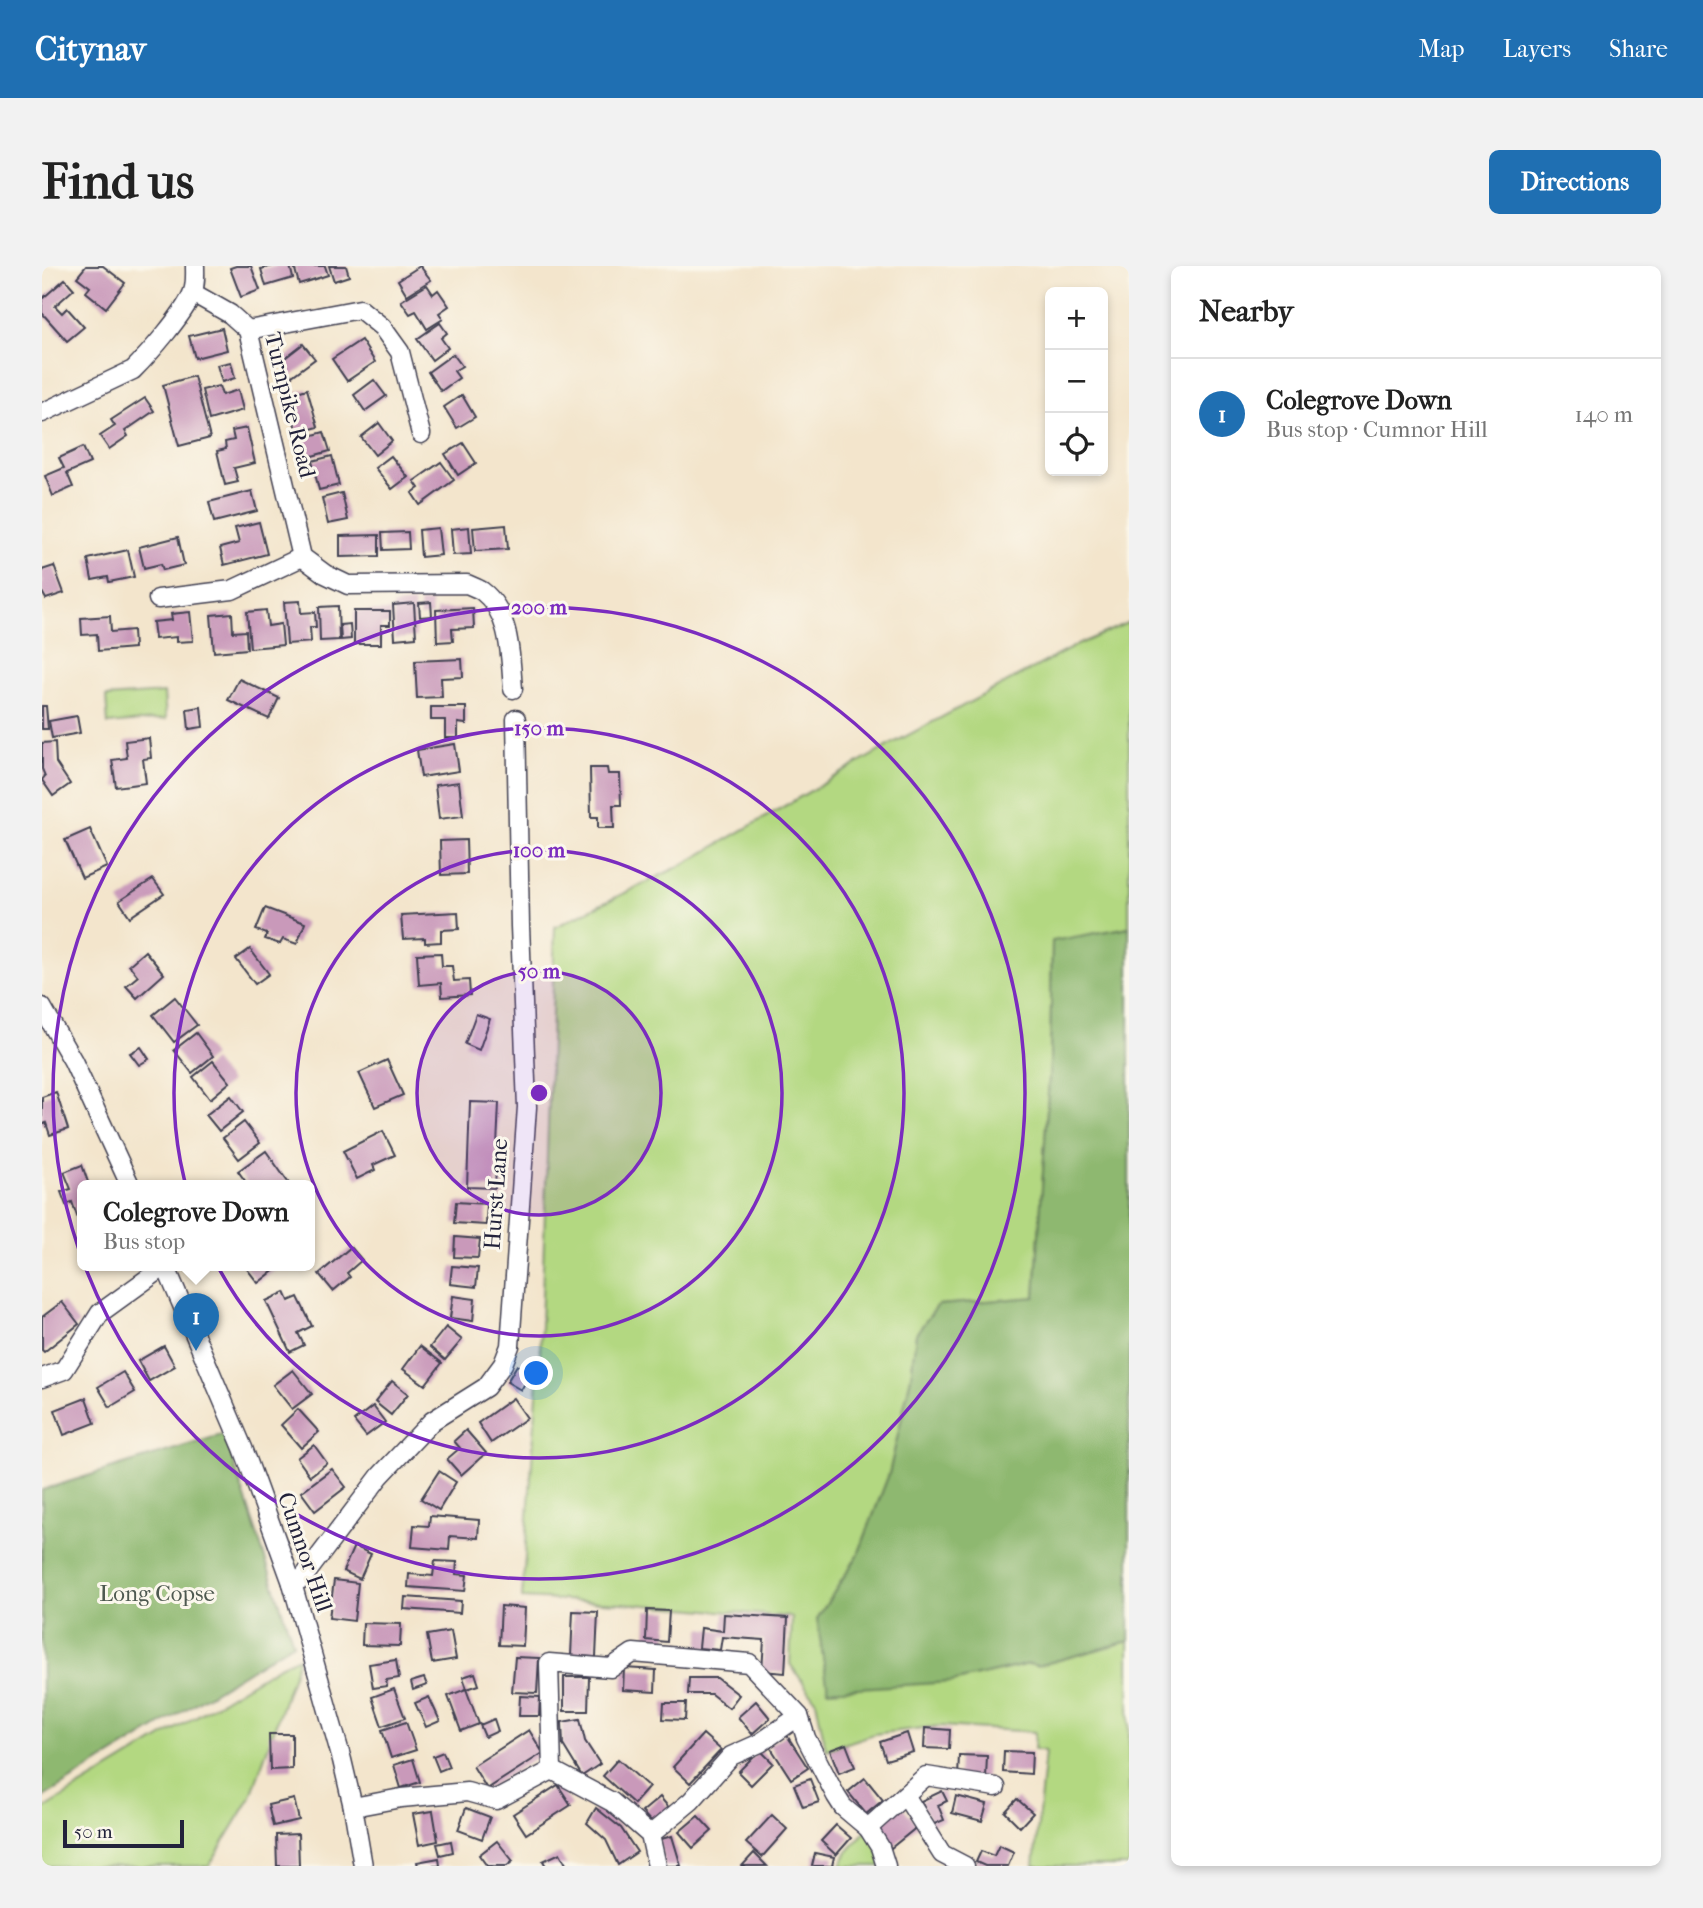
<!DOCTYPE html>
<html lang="en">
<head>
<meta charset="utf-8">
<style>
	body { margin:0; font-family:"IM FELL French Canon",serif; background:#f2f2f2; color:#222 }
	.controls { position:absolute; right:21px; top:21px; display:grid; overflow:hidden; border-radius:10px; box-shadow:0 4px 10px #0003 }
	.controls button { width:63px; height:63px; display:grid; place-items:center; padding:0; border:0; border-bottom:2px solid #e0e0e0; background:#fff; color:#222; font:35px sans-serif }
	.scale { position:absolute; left:21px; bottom:18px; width:121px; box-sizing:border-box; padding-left:7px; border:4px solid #22223b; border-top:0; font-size:19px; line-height:24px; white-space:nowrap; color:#22223b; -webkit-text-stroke:5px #fbf7ec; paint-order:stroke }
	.you { position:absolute; left:495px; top:1108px; width:24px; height:24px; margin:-18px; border:5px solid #fff; border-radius:50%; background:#1a73e8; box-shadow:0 0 0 10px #1a73e833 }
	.badge { display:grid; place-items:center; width:46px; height:46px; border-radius:50%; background:#1f6fb2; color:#fff; font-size:23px; font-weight:700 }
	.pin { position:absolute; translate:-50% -58px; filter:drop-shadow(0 2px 4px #0008) }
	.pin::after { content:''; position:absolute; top:37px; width:24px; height:21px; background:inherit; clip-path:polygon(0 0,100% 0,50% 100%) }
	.popup { position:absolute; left:35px; top:914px; width:238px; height:91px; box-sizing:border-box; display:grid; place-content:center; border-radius:10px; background:#fff; filter:drop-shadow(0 2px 5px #0005); font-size:23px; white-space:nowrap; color:#767676 }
	.popup b { font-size:26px; color:#222 }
	.popup::after { content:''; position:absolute; left:50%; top:100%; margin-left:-14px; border:14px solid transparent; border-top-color:#fff }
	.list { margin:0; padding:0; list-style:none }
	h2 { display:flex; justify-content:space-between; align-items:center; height:91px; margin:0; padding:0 28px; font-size:30px }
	h2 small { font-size:23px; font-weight:400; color:#767676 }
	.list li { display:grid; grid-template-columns:46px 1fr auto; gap:21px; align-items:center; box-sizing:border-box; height:112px; padding:0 28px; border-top:2px solid #e0e0e0 }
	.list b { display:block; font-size:26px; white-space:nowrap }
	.list p { margin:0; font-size:23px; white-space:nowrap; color:#767676 }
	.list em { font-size:23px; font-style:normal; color:#767676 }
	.icon { flex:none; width:38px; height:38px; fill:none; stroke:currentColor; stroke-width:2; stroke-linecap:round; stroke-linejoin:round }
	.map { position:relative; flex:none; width:1087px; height:1600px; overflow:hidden; border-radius:10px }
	header { display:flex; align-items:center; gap:42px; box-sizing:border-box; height:98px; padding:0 35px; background:#1f6fb2; color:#fff }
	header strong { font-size:33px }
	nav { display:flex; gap:38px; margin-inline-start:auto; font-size:24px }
	.intro { display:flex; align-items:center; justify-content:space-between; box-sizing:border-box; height:168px; padding:0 42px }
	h1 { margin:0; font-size:49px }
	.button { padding:18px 32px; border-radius:10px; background:#1f6fb2; color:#fff; font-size:24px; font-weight:700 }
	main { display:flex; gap:42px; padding:0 42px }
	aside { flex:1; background:#fff; border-radius:10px; box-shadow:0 4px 10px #0003 }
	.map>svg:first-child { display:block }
	.green { fill:#b3d881; stroke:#6a7d5e; stroke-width:2 }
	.forest { fill:#8eb86f; stroke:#586d55; stroke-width:2 }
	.building { fill:#c999ba }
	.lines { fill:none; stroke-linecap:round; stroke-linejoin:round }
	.minor-casing { stroke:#413f51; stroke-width:21 }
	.minor { stroke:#fff; stroke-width:18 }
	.ring { fill:none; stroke:#7b2cbf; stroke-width:3.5 }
	.labels { text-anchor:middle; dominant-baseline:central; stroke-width:6; stroke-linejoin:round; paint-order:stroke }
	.street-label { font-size:23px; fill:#22223b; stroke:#fbf7ec }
	.park-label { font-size:23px; fill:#4e5950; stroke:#fbf7ec }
	.centre { fill:#7b2cbf; stroke:#fbf7ec; stroke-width:3.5 }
	.ring-label { font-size:21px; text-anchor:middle; font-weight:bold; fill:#7b2cbf; stroke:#fbf7ec; stroke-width:6; stroke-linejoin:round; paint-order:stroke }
</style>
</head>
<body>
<header>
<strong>Citynav</strong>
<nav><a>Map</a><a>Layers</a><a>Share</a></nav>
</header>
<div class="intro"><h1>Find us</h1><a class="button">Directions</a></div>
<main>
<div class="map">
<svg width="1087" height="1600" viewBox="0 0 1087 1600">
	<rect width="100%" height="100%" fill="#fbf7ec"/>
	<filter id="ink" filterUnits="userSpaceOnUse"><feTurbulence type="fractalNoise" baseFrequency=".0143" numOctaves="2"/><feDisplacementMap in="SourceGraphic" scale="14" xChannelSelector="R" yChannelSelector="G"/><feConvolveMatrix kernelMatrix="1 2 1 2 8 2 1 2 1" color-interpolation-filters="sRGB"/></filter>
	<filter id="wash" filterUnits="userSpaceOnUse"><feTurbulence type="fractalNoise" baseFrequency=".00686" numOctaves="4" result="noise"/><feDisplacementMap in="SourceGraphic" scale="28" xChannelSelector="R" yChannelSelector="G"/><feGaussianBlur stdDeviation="1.57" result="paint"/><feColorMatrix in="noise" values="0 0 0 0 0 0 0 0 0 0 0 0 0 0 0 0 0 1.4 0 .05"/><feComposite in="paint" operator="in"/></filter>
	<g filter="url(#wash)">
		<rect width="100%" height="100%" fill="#f3e5cc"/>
		<!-- green -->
		<g class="green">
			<polygon points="1087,356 1087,661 1010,676 1008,796 993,1032 896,1039 874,1068 869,1111 847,1208 816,1289 775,1353 910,1416 987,1398 995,1400 1087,1375 1087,1600 992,1600 1003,1485 992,1483 993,1466 898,1460 832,1468 784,1484 774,1435 748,1398 750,1351 580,1337 480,1332 498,1088 513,661 644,597 853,476 1033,380"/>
			<polygon points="122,427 124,453 66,458 64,431"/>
			<polygon points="257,1391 208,1533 167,1600 0,1600 0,1544 237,1400"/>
			<polygon points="826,1562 844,1600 799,1600 806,1585"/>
		</g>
		<!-- forest -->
		<g class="forest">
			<polygon points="1087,661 1087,1375 995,1400 987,1398 910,1416 786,1424 775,1353 816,1289 847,1208 869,1111 874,1068 896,1039 993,1031 1008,796 1010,675"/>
			<polygon points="182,1168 251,1377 0,1532 0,1224"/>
		</g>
		<g id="blocks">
			<!-- building -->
			<g class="building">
				<polygon points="44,0 61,0 83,17 64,42 44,26 48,21 35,11"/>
				<polygon points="194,0 209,0 218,24 199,31 188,2"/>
				<polygon points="231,0 248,0 251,12 224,20 219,3"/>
				<polygon points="252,0 283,0 286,9 257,18"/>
				<polygon points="287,0 304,0 307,10 292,15"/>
				<polygon points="378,0 389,14 365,29 356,14"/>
				<polygon points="23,13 32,23 13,40 20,47 25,42 42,61 25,75 0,47 0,33"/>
				<polygon points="385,19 391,28 396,24 407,40 397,47 401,53 385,63 374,45 368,48 359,35"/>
				<polygon points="398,57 405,67 399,72 406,82 390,94 375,73"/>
				<polygon points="180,62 185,84 153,92 147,70"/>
				<polygon points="319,74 333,96 305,115 290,93"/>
				<polygon points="261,78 273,93 250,110 239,95"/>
				<polygon points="411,88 420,100 412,105 417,112 399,125 386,106"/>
				<polygon points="189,96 193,112 180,116 175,99"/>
				<polygon points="152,110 168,172 137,180 121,119"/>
				<polygon points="332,114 344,130 323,145 312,129"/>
				<polygon points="177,120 180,129 196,124 201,144 167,154 160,124"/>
				<polygon points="265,123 276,161 255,167 245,129"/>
				<polygon points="420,129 433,151 415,162 402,141"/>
				<polygon points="103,132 112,145 83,165 86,170 67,183 58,170 73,160 69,154"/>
				<polygon points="337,157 350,175 333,189 319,171"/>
				<polygon points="205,162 213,197 192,202 196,216 183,219 175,185 184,183 183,176 192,174 190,165"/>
				<polygon points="282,166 288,185 263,192 257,173"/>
				<polygon points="421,177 434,197 416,209 403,188"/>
				<polygon points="41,181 48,197 25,207 31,221 11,230 3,210 22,202 17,192"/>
				<polygon points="290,190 297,219 277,224 270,195"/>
				<polygon points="349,190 366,211 350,223 333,202"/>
				<polygon points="399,196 412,214 378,239 370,227 377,222 372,215"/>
				<polygon points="210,225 215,245 172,256 167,236"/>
				<polygon points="300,227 306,254 286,258 280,232"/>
				<polygon points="217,256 225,288 182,299 178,282 197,277 193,262"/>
				<polygon points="464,259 466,283 433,285 431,262"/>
				<polygon points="427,261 429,288 411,289 409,263"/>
				<polygon points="396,262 399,289 379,291 377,264"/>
				<polygon points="366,266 367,283 341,284 340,267"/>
				<polygon points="337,269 337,290 298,291 298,270"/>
				<polygon points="136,271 142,299 121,304 119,298 102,302 97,281"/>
				<polygon points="86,284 92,311 67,316 66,311 50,314 46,293"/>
				<polygon points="12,300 22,327 4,333 0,326 0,304"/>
				<polygon points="258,335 259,347 273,346 274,361 268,361 269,376 245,378 242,336"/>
				<polygon points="389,336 390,350 378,351 377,337"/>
				<polygon points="372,337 374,371 353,373 351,339"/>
				<polygon points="296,340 297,374 278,375 277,341"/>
				<polygon points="431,342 432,362 410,363 411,375 395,376 394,344"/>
				<polygon points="224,344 226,360 239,358 241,379 208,382 205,346"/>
				<polygon points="312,345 348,345 348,359 339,359 339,378 312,378"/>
				<polygon points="148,346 151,375 134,376 134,371 113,373 111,356 130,354 129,348"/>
				<polygon points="190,347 191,366 204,365 205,383 172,386 169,349"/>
				<polygon points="68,350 69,366 91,364 92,382 56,385 55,368 40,369 39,352"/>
				<polygon points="308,358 309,373 299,374 298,359"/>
				<polygon points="420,393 421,411 399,412 400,431 375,432 373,395"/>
				<polygon points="197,413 237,432 227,453 186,434"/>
				<polygon points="0,440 4,440 6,463 0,463"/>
				<polygon points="159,441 161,461 147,463 145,443"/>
				<polygon points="389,441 424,441 424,458 416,457 416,472 403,472 403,454 389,454"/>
				<polygon points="35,450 38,467 10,472 7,455"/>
				<polygon points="107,472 109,492 101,493 104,517 74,521 70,494 85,492 83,475"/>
				<polygon points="13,476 14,497 28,518 11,530 0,514 3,510 0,503 0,477"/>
				<polygon points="413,478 417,505 379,511 375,484"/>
				<polygon points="548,502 565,502 566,508 578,508 579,539 571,539 572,562 556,562 556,551 549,551"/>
				<polygon points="417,516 421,550 397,553 393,519"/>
				<polygon points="48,563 65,601 40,612 23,574"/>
				<polygon points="424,574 425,608 399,609 398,575"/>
				<polygon points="111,613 122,628 88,651 77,635"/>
				<polygon points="223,642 263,657 255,678 241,673 238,678 223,673 225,668 214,664"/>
				<polygon points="416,646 417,663 399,664 399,676 383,677 383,672 361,673 359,649"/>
				<polygon points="208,683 227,708 213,718 194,693"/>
				<polygon points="103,685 122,708 95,732 84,720 96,710 87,699"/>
				<polygon points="399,687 400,700 410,700 412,715 427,714 428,729 400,731 399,717 377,719 375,688"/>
				<polygon points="133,731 155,759 132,776 111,749"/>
				<polygon points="434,748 448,753 437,784 423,778"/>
				<polygon points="154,767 171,790 150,807 132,784"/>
				<polygon points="99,781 107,793 97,799 88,787"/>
				<polygon points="345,794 361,829 333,841 317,807"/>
				<polygon points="171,795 188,816 168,833 151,811"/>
				<polygon points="14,826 26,863 8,869 4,857 0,859 0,831"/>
				<polygon points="189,830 201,846 177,865 164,849"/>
				<polygon points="428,836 457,837 453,922 425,921"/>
				<polygon points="202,856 218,877 197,893 181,872"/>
				<polygon points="341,865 353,889 331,899 333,904 315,913 301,885"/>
				<polygon points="224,885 248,919 206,919 196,905"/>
				<polygon points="40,899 47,919 40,919 40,964 30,936 24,939 19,926 29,923 22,906"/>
				<polygon points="414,936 445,938 444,959 412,957"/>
				<polygon points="413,971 438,973 436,992 412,991"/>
				<polygon points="309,981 320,994 305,1007 308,1011 291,1025 277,1008"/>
				<polygon points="202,999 239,999 216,1017"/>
				<polygon points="410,1000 436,1002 434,1021 408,1018"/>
				<polygon points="243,1026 247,1035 256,1031 270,1060 256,1067 262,1079 248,1086 224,1035"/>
				<polygon points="411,1030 433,1033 431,1055 408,1052"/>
				<polygon points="20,1036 37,1058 2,1086 0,1084 0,1051"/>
				<polygon points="404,1061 420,1074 403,1094 388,1081"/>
				<polygon points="122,1080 133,1100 107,1115 96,1095"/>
				<polygon points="378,1080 400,1097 383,1119 361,1103"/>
				<polygon points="475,1099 489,1107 479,1124 465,1116"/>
				<polygon points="251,1104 270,1128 250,1143 231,1119"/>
				<polygon points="81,1106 93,1126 68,1141 56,1121"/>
				<polygon points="350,1115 366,1128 349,1149 333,1136"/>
				<polygon points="44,1132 53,1157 22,1169 13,1144"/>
				<polygon points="471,1132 485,1152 449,1177 436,1157"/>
				<polygon points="331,1140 343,1156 324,1170 312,1155"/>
				<polygon points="256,1143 277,1166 259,1182 239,1159"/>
				<polygon points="424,1164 444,1187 419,1209 405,1193 418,1182 412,1175"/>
				<polygon points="272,1179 285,1197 268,1210 255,1192"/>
				<polygon points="290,1203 304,1221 273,1245 259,1226"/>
				<polygon points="397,1205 414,1216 397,1244 379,1233"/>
				<polygon points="388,1250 437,1254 436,1272 408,1270 407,1284 370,1281 372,1259 387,1260"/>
				<polygon points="312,1280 329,1288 318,1313 301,1305"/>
				<polygon points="393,1295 415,1296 414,1308 425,1309 423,1325 366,1321 367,1308 391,1310"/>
				<polygon points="292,1314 316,1317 312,1355 287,1352"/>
				<polygon points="363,1331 419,1335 418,1347 362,1343"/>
				<polygon points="459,1340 483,1342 481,1380 457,1379"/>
				<polygon points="605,1344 627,1345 625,1376 604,1374"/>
				<polygon points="531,1345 556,1346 554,1391 529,1390"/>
				<polygon points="682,1348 746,1352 743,1407 720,1405 722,1374 680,1371 678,1384 657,1382 659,1362 681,1365"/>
				<polygon points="321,1357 359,1358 358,1380 320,1379"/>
				<polygon points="409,1365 414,1393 390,1397 385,1369"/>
				<polygon points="473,1391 497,1392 495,1427 470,1426"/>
				<polygon points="354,1394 357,1412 344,1414 345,1420 331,1422 327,1398"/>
				<polygon points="582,1402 614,1404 613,1426 581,1424"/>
				<polygon points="433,1407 437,1419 425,1423 421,1411"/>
				<polygon points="522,1411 547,1411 546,1445 522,1445"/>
				<polygon points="382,1412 385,1419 371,1424 369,1416"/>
				<polygon points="647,1412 675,1412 697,1429 687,1442 669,1428 646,1428"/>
				<polygon points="352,1423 363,1452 340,1460 330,1431"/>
				<polygon points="424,1423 437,1458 419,1465 406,1430"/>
				<polygon points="478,1430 498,1431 497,1450 477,1450"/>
				<polygon points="387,1431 398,1455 384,1461 373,1437"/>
				<polygon points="714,1435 728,1452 710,1468 696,1451"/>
				<polygon points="622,1437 644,1437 643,1454 621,1453"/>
				<polygon points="452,1453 456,1465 443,1471 438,1459"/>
				<polygon points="538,1453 543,1475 558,1498 540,1510 521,1479 520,1456"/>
				<polygon points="364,1456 374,1484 349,1492 340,1464"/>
				<polygon points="883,1462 908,1464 907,1483 882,1482"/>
				<polygon points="487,1464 501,1487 445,1523 431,1500"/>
				<polygon points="865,1467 871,1486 844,1494 838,1476"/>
				<polygon points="227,1468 250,1468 250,1503 228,1504"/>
				<polygon points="661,1468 679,1484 648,1517 631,1501"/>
				<polygon points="744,1468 766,1502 749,1513 727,1479"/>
				<polygon points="804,1478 813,1501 797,1507 788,1484"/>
				<polygon points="718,1484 731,1497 709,1519 696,1506"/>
				<polygon points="962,1485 990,1486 989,1508 961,1506"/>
				<polygon points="401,1486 407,1501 397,1505 391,1490"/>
				<polygon points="917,1489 945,1490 944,1512 916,1511"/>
				<polygon points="371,1493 378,1516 359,1522 352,1499"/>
				<polygon points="576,1493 607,1521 592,1538 561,1510"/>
				<polygon points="823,1512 841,1534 824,1548 806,1526"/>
				<polygon points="768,1513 777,1536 761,1541 752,1519"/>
				<polygon points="516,1519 529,1539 484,1568 471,1548"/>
				<polygon points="900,1525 905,1535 896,1539 902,1554 890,1559 879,1535"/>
				<polygon points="914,1530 945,1538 940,1555 910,1547"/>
				<polygon points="618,1531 628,1543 611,1558 600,1546"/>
				<polygon points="252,1533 257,1554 231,1560 226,1539"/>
				<polygon points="975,1533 991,1547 978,1561 963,1546"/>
				<polygon points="860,1540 876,1560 849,1582 833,1562"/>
				<polygon points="424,1542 448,1551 440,1573 416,1564"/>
				<polygon points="554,1542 579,1562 595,1586 576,1599 564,1574 545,1557"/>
				<polygon points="391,1545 396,1575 377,1579 371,1548"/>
				<polygon points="730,1549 745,1563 720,1591 704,1577"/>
				<polygon points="656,1550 670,1565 651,1582 637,1566"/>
				<polygon points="794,1559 809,1572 794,1589 779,1575"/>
				<polygon points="256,1568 257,1600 235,1600 234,1569"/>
				<polygon points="630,1570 639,1600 623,1600 616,1574"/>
				<polygon points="409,1575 411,1586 398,1589 395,1578"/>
				<polygon points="455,1575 471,1595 465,1600 445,1600 437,1589"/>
				<polygon points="957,1579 972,1586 966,1600 943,1600 934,1596 939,1585 952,1590"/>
				<polygon points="518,1587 525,1600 504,1600 501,1595"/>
				<polygon points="712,1587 725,1600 700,1600"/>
				<polygon points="773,1587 792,1591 790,1600 770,1600"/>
				<polygon points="397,1592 398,1600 376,1600 375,1596"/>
			</g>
		</g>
	</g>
	<g filter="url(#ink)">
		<use href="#blocks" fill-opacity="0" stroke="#413f51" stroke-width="2"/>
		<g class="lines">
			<!-- minor casing -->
			<g class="minor-casing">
				<g id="minor">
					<path d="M151,27L188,48L206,64L260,291L283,308L306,319L425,318C429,320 435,322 440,325C469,347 468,390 471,423"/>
					<polyline points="206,64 318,43 340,61 358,86 379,168"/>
					<path d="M0,147L91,104C107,88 142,48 150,28C154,20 153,9 153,0"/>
					<polyline points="116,333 190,324 260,291"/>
					<polyline points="0,741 31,795 88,919"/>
					<polyline points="123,999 201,1182 250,1317 300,1494 311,1541 321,1600"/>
					<polyline points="0,1112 22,1104 58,1047 123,1000"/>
					<polyline points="250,1317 260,1313 338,1210 390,1155 444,1121 461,1098 468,1080 485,841 478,660 474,453"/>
					<polyline points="510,1504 507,1397 569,1402 591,1387 707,1397 757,1450 764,1472 794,1530 801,1541 826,1562 838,1581 844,1600"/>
					<polyline points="863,1529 900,1588 923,1600"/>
					<polyline points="311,1541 359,1532 425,1526 454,1534 510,1504 570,1536 608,1569 615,1600"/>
					<polyline points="826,1562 884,1510 954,1521"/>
					<polyline points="608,1569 649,1535 689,1490 718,1477 757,1450"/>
				</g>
			</g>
			<!-- minor -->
			<use href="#minor" class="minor"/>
		</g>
	</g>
	<!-- distance rings -->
	<circle cx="497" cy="827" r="122" fill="#7b2cbf" fill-opacity=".12"/>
	<g class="ring">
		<circle cx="497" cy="827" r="122"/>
		<circle cx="497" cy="827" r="243"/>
		<circle cx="497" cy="827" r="365"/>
		<circle cx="497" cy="827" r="486"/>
	</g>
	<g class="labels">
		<!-- street labels -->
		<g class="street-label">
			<text transform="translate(248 139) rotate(76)">Turnpike Road</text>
			<text transform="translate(454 928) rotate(-86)">Hurst Lane</text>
			<text transform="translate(263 1286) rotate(71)">Cumnor Hill</text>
		</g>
		<!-- park labels -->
		<g class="park-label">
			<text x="115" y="1327">Long Copse</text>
		</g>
	</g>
	<circle cx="497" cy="827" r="10" class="centre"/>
	<g class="ring-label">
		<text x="497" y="348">200 m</text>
		<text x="497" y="469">150 m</text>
		<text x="497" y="591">100 m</text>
		<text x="497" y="712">50 m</text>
	</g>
</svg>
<div class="controls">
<button>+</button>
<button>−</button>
<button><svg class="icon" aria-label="locate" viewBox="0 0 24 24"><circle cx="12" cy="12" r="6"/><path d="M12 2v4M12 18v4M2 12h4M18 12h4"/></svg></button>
</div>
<div class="scale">50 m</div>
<div class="you"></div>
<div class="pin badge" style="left:154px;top:1085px">1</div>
<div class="popup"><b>Colegrove Down</b>Bus stop</div>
</div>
<aside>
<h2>Nearby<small></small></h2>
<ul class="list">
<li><span class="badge">1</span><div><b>Colegrove Down</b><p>Bus stop · Cumnor Hill</p></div><em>140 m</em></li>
</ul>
</aside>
</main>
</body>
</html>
